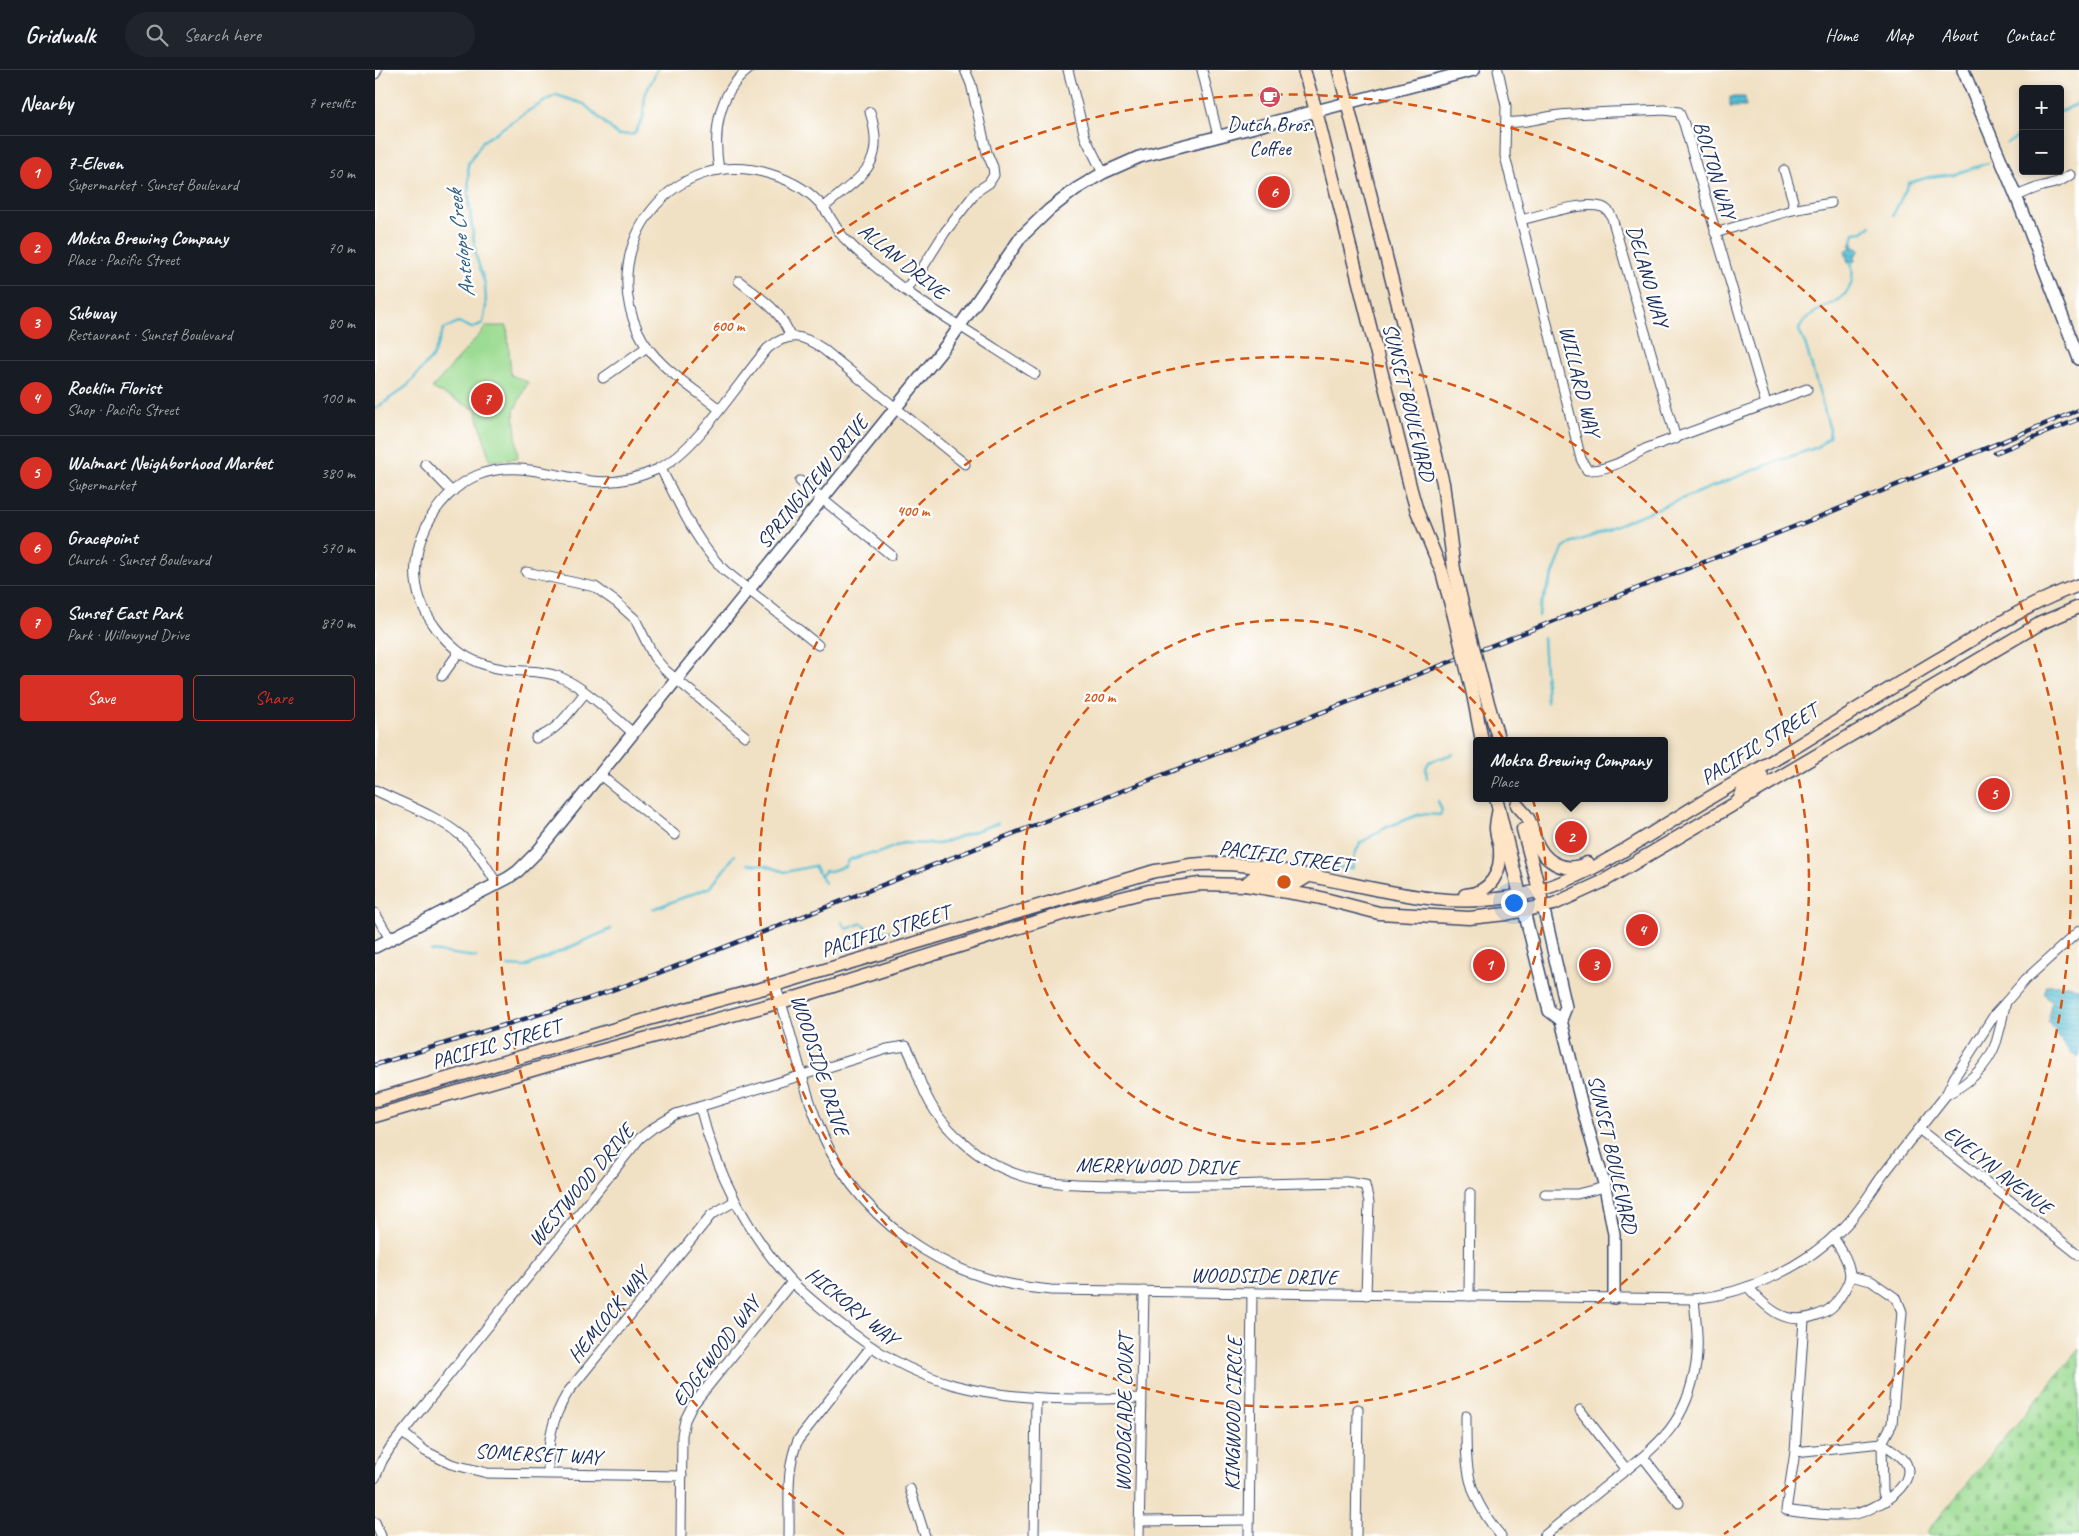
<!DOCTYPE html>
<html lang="en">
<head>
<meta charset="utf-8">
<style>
	body { margin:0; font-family:Caveat,sans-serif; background:#20242c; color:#f1f3f6 }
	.controls { position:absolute; right:15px; top:15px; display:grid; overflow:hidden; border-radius:5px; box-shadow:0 2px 8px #0003 }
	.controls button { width:45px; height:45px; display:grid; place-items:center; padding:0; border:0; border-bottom:1px solid #363941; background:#171b24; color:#f1f3f6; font:25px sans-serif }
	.you { position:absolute; left:1138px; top:832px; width:18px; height:18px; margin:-12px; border:4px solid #fff; border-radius:50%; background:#1a73e8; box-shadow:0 0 0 8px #1a73e833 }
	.badge { display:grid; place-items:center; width:32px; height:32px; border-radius:50%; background:#d93025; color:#fff; font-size:16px; font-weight:700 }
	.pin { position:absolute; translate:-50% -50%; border:2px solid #fff; box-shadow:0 1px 5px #0006 }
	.popup { position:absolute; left:1098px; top:667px; width:195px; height:65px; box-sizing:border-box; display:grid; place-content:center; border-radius:5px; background:#171b24; filter:drop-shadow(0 1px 4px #0005); font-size:16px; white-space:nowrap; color:#9ea1a6 }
	.popup b { font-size:19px; color:#f1f3f6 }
	.popup::after { content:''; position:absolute; left:50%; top:100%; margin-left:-10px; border:10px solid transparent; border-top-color:#171b24 }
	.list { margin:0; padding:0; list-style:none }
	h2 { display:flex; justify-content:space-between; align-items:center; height:65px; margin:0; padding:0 20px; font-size:21px }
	h2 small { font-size:16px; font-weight:400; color:#9ea1a6 }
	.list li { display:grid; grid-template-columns:32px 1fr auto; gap:15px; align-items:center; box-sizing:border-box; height:75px; padding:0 20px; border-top:1px solid #363941 }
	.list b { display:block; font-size:19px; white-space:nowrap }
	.list p { margin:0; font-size:16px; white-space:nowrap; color:#9ea1a6 }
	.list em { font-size:16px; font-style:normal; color:#9ea1a6 }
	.actions { display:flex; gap:10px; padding:15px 20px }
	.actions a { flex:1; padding:11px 0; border:1px solid #d93025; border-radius:5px; text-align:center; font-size:18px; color:#d93025 }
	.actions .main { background:#d93025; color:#fff }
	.icon { flex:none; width:28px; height:28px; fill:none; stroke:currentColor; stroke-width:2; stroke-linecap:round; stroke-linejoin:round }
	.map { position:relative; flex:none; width:1704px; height:1466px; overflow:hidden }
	header { display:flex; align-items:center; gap:30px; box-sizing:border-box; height:70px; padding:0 25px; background:#171b24; border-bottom:1px solid #363941 }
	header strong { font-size:24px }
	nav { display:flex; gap:28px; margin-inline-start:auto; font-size:18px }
	.search { width:350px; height:45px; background:#20242c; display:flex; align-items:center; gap:12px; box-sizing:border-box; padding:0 18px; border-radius:28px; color:#9ea1a6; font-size:19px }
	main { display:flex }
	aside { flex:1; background:#171b24 }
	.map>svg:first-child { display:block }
	.green { fill:#9cdc92; stroke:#5c8678 }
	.cemetery { fill:url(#cemetery-stones); stroke:#5c8678 }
	.water { fill:url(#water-rules); stroke:#387698 }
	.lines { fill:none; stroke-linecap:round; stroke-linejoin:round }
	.stream { stroke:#55bed2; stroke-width:2.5 }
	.minor-casing { stroke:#3b4a6d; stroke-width:11 }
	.tertiary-casing { stroke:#3b4a6d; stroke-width:14 }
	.secondary-casing { stroke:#3b4a6d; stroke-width:15 }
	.minor { stroke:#fff; stroke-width:9 }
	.tertiary { stroke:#fff; stroke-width:11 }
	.secondary { stroke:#ffe4c6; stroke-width:12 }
	.rail-casing { stroke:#1b2f5e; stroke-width:4.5 }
	.rail { stroke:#fff; stroke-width:2.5; stroke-dasharray:8; stroke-linecap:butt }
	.secondary-bridge-casing { stroke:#3b4a6d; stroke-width:15; stroke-linecap:butt }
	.secondary-bridge { stroke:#ffe4c6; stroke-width:12 }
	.ring { fill:none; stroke:#d45514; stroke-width:2.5; stroke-dasharray:9 6 }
	.labels { text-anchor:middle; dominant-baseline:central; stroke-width:4.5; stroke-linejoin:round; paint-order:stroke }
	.poi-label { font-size:21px; fill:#1b2f5e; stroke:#fff }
	.street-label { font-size:21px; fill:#1b2f5e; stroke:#fff }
	.water-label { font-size:22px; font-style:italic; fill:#2f6187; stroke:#fff }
	.centre { fill:#d45514; stroke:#fff; stroke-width:2.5 }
	.ring-label { font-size:15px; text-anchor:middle; font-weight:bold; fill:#d45514; stroke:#fff; stroke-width:4.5; stroke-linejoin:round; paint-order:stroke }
</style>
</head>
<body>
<header>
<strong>Gridwalk</strong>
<div class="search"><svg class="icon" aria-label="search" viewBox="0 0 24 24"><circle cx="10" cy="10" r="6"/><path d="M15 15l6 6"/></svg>Search here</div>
<nav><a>Home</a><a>Map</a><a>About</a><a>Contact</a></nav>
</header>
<main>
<aside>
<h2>Nearby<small>7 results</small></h2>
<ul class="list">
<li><span class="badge">1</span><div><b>7-Eleven</b><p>Supermarket · Sunset Boulevard</p></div><em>50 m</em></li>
<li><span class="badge">2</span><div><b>Moksa Brewing Company</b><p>Place · Pacific Street</p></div><em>70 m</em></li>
<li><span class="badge">3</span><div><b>Subway</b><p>Restaurant · Sunset Boulevard</p></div><em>80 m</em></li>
<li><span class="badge">4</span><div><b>Rocklin Florist</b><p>Shop · Pacific Street</p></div><em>100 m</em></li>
<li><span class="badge">5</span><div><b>Walmart Neighborhood Market</b><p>Supermarket</p></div><em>380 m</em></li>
<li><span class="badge">6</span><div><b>Gracepoint</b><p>Church · Sunset Boulevard</p></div><em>570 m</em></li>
<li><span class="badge">7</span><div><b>Sunset East Park</b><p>Park · Willowynd Drive</p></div><em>870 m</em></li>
</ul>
<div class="actions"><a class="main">Save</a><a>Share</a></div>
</aside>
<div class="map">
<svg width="1704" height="1466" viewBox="0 0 1704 1466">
	<defs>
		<pattern id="cemetery-stones" width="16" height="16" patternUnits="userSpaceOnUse" patternTransform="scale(1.25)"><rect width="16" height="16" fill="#9cdc92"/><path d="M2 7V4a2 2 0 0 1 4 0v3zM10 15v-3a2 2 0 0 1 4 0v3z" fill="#86bd80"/></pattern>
		<pattern id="water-rules" width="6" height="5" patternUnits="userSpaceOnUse" patternTransform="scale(1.25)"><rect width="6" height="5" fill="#55bed2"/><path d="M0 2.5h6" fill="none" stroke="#469bae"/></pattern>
	</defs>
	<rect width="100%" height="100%" fill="#fff"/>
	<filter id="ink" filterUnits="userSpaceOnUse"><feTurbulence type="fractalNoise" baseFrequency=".02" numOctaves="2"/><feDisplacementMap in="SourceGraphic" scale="10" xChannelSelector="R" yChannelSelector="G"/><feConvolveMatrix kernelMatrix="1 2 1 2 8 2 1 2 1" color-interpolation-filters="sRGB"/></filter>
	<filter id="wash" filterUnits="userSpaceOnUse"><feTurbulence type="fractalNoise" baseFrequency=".0096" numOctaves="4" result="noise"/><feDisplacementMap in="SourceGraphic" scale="20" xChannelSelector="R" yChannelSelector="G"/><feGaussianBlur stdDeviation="1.12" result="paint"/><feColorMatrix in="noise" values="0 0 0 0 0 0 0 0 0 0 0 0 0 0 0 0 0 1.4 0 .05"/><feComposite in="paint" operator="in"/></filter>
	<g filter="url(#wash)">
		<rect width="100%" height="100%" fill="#f1e1c4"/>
		<!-- green -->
		<polygon class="green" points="112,256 132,256 136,305 153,312 139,341 143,388 115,391 101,340 57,318"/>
		<!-- cemetery -->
		<polygon class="cemetery" points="1704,1279 1704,1466 1555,1466 1551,1463"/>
		<!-- water -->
		<g class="water">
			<polygon points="1355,27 1370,27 1371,37 1355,37"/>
			<polygon points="1477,170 1479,177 1485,180 1480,186 1480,191 1473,192 1470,182 1475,178"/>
			<polygon points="1672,915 1694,915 1700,918 1704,917 1704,987 1695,982 1673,952 1676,932 1669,924"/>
		</g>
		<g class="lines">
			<!-- stream -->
			<g class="stream">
				<polyline points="1685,42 1704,33"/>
				<polyline points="1632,73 1648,64"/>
				<polyline points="1518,145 1534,113 1554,107 1580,104 1613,93"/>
				<polyline points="1477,172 1479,163 1488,162 1496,156"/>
				<polyline points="0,339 32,316 58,286 69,259 83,252 97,258 108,253 111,236 110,214 101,186 94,135 93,94 108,71 153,41 181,25 209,34 243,65 259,64 268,48 270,25 282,0"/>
				<path d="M1164,546L1165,537L1188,479L1197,472L1218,466L1256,449L1402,391L1443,377L1454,367L1455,360L1431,276L1424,260C1432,236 1468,238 1476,214C1479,207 1477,197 1476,190"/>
				<polyline points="1168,568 1172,632"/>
				<polyline points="1052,708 1051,698 1054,692 1078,684"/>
				<polyline points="373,794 389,795 410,802 439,796 450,813"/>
				<polyline points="959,797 978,798 980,784 985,773 1010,758 1045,744 1065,745 1067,741 1063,731"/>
				<polyline points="446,806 450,801 456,801 470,796 473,790 496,783 501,784 528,773 564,774 623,753"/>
				<polyline points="278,839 336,817 360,785"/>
				<polyline points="467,852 472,859 487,853 496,863 521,860"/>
				<polyline points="56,881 101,887"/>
				<polyline points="133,896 150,897 236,859"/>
			</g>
		</g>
	</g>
	<g filter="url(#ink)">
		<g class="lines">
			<!-- minor casing -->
			<g class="minor-casing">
				<g id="minor">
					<polyline points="693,0 710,67 728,103"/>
					<polyline points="827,0 843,66"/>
					<path d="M1123,0L1131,36L1130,86L1206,389L1212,400C1233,401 1252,389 1270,379L1432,319"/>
					<polyline points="0,4 2,0"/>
					<path d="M1131,52C1150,54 1166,47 1185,45C1219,42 1254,42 1289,40L1304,42L1309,54L1391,334"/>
					<path d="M344,100C338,64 342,24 373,0"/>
					<polyline points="1409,100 1418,131 1417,140"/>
					<path d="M1641,126C1650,123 1659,118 1668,116C1679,113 1686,112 1695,105"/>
					<path d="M448,138C486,105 512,97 495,42"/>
					<path d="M1146,150C1168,145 1206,131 1227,137C1233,139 1235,143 1237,148L1301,369"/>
					<polyline points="1340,163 1417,140 1456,133"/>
					<path d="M364,211C384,227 407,241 415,266"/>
					<polyline points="530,220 548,197 570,162 602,121 614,113 619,105 618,97 612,83 596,14 590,0"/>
					<polyline points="228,308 272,277"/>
					<path d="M344,339C316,316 278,295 263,261C222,174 300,74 395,104C415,110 435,121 448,137C457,148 462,162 472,171C490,189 510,205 530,220C547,233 565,244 583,255C609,271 634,288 660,304"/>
					<polyline points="50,394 77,422"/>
					<path d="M285,397C304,433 320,471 349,500L443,575"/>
					<polyline points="425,411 516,485"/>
					<polyline points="151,502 220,517 241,532 260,549 279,587 290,600 370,666"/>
					<polyline points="67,606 84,582"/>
					<path d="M258,663C237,645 211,618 185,607C168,600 150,602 133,600C116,598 96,591 83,581C67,568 52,549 45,529C29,482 58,424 103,405C141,390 178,406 216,411C239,414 263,408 283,399C323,379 363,312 393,278C414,262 427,264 448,279L590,394"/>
					<path d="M161,668C183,661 195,641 210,623"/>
					<polyline points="225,705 300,765"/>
					<path d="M0,720C28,734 61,745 85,765C101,778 111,796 122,814"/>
					<polyline points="0,843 15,869"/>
					<path d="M400,915C416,958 424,1003 440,1046C477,1149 569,1212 676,1220L1319,1229C1374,1223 1429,1197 1468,1158C1483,1144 1493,1126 1505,1109C1526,1081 1549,1053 1571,1025L1579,1008L1620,944L1631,932C1628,942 1627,952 1624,962C1618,992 1598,1011 1571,1025"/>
					<polyline points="1631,932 1650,910 1704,861"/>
					<path d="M325,1037C341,1101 372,1164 418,1213C432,1227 448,1239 463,1252C501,1282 531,1301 579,1315C639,1331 704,1330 766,1328"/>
					<polyline points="1545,1060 1704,1185"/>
					<polyline points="1170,1124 1202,1124 1230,1117"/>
					<path d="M1373,1217C1392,1239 1411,1257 1442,1245C1450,1242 1455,1240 1461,1233C1466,1226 1474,1215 1475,1206C1475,1192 1465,1178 1458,1167"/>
					<polyline points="1094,1226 1095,1123"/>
					<polyline points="1429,1250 1420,1382 1507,1373 1517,1354 1527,1242 1522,1229 1496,1211 1475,1206"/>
					<polyline points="1205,1340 1252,1400"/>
					<path d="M1091,1346C1091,1399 1090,1423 1126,1466"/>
					<polyline points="28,1363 50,1381 76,1394 112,1403 307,1406"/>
					<path d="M1420,1382L1411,1440C1426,1443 1467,1447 1480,1444C1499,1440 1543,1416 1531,1393C1527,1385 1514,1378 1507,1373L1508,1422L1511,1431"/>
					<polyline points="1268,1387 1304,1433"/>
					<path d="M173,1403C173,1370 176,1350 193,1322L336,1145L360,1131"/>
					<path d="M0,1408L7,1391L15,1378L265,1068L278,1058L301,1044L512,979L531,976C539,989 541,1003 548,1018C556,1038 571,1058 588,1072C611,1093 638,1106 669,1111C697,1116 727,1114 756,1115C828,1116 899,1114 971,1112L990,1115L994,1132L991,1225"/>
					<polyline points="535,1419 550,1466"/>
					<polyline points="764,1451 873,1450"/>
					<polyline points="0,1452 6,1466"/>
					<polyline points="306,1466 307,1365 310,1350 317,1336 417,1212"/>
					<path d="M414,1466C415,1435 410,1399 423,1370L495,1278"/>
					<polyline points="659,1466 661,1328"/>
					<polyline points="764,1466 769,1221"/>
					<polyline points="874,1466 877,1223"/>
					<polyline points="981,1466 983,1339"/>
					<path d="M1169,1466C1191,1448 1214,1430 1237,1411C1283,1375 1311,1356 1321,1294C1324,1273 1321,1250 1319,1229"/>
				</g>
			</g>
			<!-- tertiary casing -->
			<g class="tertiary-casing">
				<g id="tertiary">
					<polyline points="1588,0 1641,126 1704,289"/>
					<polyline points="1168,836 1191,937 1186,950 1209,1044 1230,1117 1239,1164 1239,1228"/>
					<polyline points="1149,841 1174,941 1186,950"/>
					<polyline points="0,877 133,808 143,801 163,781 573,273 646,167 674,140 701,119 728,103 764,87 1099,0"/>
				</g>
			</g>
			<!-- secondary casing -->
			<g class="secondary-casing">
				<g id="secondary">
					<polyline points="929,0 941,41 1036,420 1042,441 1067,502 1079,546"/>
					<polyline points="964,0 1068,413 1079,499 1089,542"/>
					<polyline points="1109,619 1124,671"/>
					<polyline points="1098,624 1107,671"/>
					<polyline points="1121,728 1147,833"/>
					<polyline points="1363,733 1369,718 1387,706"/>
					<path d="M1142,735C1146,740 1152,745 1154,750C1157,756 1157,763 1160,769C1168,791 1189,805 1212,793"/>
					<polyline points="1148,759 1166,827"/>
					<polyline points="870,815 880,806 920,814 935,805"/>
					<path d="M1090,825C1116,823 1127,802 1125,778C1124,771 1121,765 1121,758C1121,752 1123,745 1124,738"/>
					<path d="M0,1030L274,949L400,915L780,801C791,800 803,797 815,795C855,791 897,798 936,806C1006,819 1073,841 1146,825C1203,813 1252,778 1300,749C1336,726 1373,706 1409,684C1460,653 1510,621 1561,591C1608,564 1653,533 1704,515"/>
					<polyline points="0,1046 181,993 420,928 696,841 774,821 825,814 870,815 942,827 1004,843 1094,848 1131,844 1179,834 1227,812 1666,553 1704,537"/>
				</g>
			</g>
			<!-- minor -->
			<use href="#minor" class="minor"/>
			<!-- tertiary -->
			<use href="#tertiary" class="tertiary"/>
			<!-- secondary -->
			<use href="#secondary" class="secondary"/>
			<!-- rail casing -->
			<g class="rail-casing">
				<g id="rail">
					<polyline points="1620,383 1704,349"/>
					<polyline points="0,995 204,932 271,908 1441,448 1704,340"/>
				</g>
			</g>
			<!-- rail -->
			<use href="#rail" class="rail"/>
			<!-- secondary-bridge casing -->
			<g class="secondary-bridge-casing">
				<g id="secondary-bridge">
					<polyline points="1089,542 1109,619"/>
					<polyline points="1079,546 1098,624"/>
				</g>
			</g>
			<!-- secondary-bridge -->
			<use href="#secondary-bridge" class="secondary-bridge"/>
		</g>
	</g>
	<!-- distance rings -->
	<g class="ring">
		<circle cx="909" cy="812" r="262"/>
		<circle cx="909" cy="812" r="525"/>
		<path d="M469 1464A787 787 0 1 1 1349 1464"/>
	</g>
	<!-- icons -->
	<defs>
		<g id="cafe-disc" transform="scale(1.125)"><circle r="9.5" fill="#d1495b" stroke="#fff"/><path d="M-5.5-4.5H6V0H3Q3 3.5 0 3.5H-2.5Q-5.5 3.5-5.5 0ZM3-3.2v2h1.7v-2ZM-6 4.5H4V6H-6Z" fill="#fff"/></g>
	</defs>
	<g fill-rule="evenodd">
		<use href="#cafe-disc" x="895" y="27"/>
	</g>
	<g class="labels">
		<!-- poi labels -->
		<g class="poi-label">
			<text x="895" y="54">Dutch Bros.<tspan x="895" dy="24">Coffee</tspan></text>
		</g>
		<!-- street labels -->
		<g class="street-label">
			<text transform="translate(1340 100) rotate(73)">BOLTON WAY</text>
			<text transform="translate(528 191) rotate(39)">ALLAN DRIVE</text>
			<text transform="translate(1273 206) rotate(74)">DELANO WAY</text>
			<text transform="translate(1205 311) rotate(76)">WILLARD WAY</text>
			<text transform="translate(1034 332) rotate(76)">SUNSET BOULEVARD</text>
			<text transform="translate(437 412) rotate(-51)">SPRINGVIEW DRIVE</text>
			<text transform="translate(1384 674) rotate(-32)">PACIFIC STREET</text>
			<text transform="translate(910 786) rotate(8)">PACIFIC STREET</text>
			<text transform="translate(510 861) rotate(-17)">PACIFIC STREET</text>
			<text transform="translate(121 974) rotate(-16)">PACIFIC STREET</text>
			<text transform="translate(445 995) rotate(72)">WOODSIDE DRIVE</text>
			<text transform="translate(1238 1084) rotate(77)">SUNSET BOULEVARD</text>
			<text transform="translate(782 1096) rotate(1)">MERRYWOOD DRIVE</text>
			<text transform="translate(1623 1100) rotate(38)">EVELYN AVENUE</text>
			<text transform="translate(206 1115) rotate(-50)">WESTWOOD DRIVE</text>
			<text transform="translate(889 1206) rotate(1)">WOODSIDE DRIVE</text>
			<text transform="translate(477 1236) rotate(39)">HICKORY WAY</text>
			<text transform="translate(233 1245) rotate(-51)">HEMLOCK WAY</text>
			<text transform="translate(341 1281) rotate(-53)">EDGEWOOD WAY</text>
			<text transform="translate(749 1343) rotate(-89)">WOODGLADE COURT</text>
			<text transform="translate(858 1344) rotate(-89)">KINGWOOD CIRCLE</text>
			<text transform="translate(163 1384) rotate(3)">SOMERSET WAY</text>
		</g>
		<!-- water labels -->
		<g class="water-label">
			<text transform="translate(86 174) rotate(-97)">Antelope Creek</text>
		</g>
	</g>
	<circle cx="909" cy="812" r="8" class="centre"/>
	<g class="ring-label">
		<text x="353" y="261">600 m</text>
		<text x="538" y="446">400 m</text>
		<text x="724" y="632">200 m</text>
	</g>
</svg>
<div class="controls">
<button>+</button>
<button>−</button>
</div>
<div class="you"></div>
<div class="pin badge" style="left:1114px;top:895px">1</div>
<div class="pin badge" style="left:1196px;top:767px">2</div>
<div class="popup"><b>Moksa Brewing Company</b>Place</div>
<div class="pin badge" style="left:1220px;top:895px">3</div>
<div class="pin badge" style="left:1267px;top:860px">4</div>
<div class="pin badge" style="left:1619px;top:724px">5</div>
<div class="pin badge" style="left:899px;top:122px">6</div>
<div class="pin badge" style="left:112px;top:329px">7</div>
</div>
</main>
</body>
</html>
